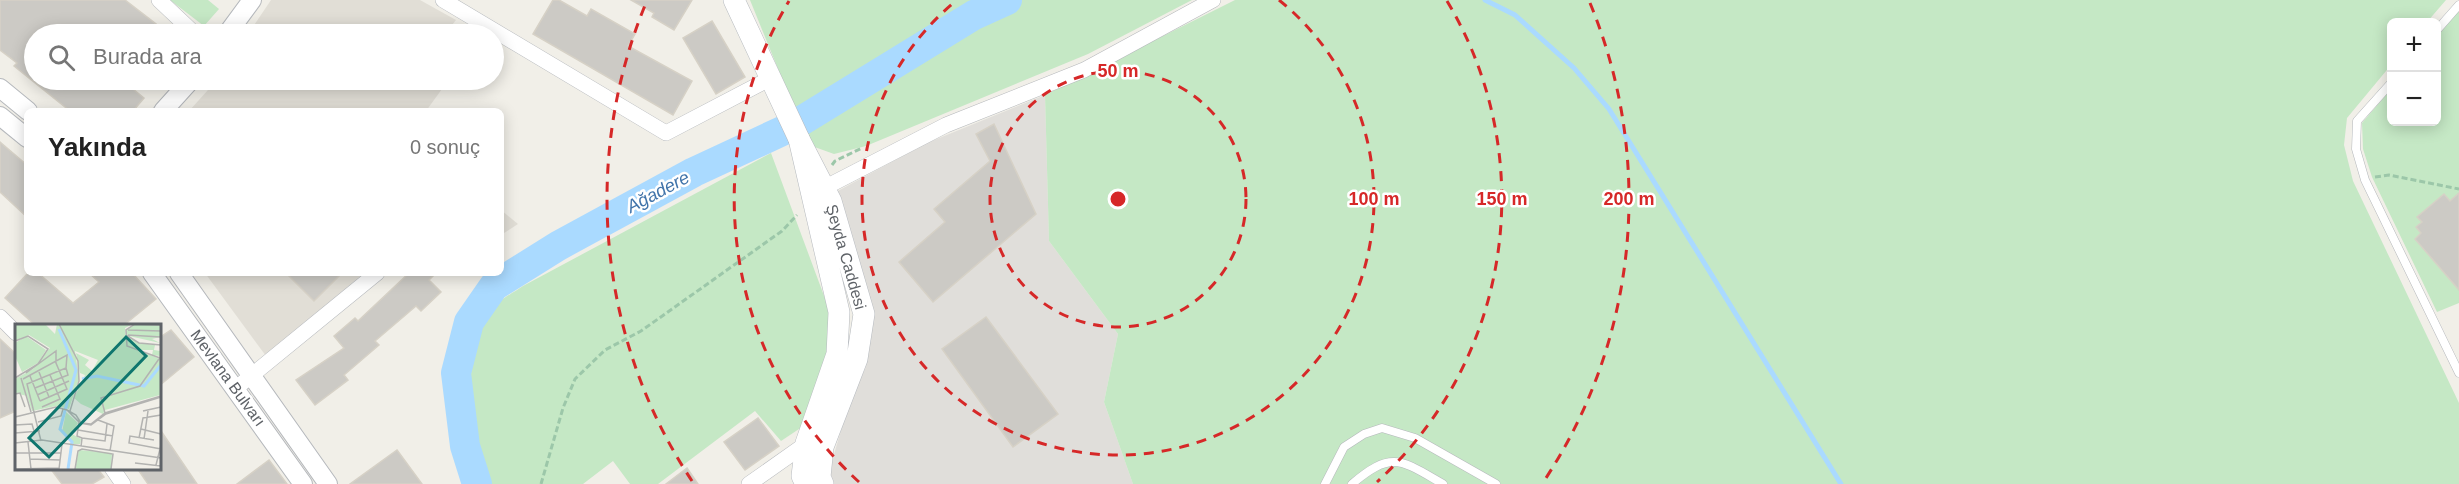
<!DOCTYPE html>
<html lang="tr">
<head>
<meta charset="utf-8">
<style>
	body { margin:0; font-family:Helvetica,sans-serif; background:#f6f6f6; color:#222 }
	.controls { position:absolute; right:18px; top:18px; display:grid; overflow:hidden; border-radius:9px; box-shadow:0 3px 15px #0003 }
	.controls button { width:54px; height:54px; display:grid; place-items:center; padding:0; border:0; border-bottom:2px solid #e0e0e0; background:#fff; color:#222; font:30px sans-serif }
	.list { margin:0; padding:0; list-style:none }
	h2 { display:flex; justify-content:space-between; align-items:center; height:78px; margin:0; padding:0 24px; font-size:26px }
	h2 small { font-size:20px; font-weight:400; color:#767676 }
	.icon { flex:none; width:33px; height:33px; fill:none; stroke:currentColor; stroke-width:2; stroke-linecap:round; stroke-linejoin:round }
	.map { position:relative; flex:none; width:2459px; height:484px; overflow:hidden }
	.search { position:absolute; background:#fff; box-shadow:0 3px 15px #0003; left:24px; top:24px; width:480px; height:66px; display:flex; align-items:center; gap:15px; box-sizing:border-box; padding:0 21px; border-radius:33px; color:#767676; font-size:22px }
	.panel { position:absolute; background:#fff; box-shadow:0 3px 15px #0003; left:24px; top:108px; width:480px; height:168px; border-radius:9px }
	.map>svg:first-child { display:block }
	.industrial { fill:#e0deda }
	.education { fill:#e1ded6 }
	.green { fill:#c5e8c5 }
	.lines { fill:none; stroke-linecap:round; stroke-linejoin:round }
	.stream { stroke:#aadaff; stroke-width:5 }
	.river { stroke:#aadaff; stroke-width:30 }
	.building { fill:#cccac5; stroke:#d6d1c6; stroke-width:1.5 }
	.service-casing { stroke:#b5b8bc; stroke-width:9 }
	.minor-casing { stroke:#b5b8bc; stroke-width:16 }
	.tertiary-casing { stroke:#b5b8bc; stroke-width:20 }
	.secondary-casing { stroke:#b6babf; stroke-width:22 }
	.path { stroke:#9cc7a9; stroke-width:3; stroke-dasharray:6 3; stroke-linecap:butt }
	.service { stroke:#fff; stroke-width:8 }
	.minor { stroke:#fff; stroke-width:15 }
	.tertiary { stroke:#fff; stroke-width:18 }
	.secondary { stroke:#fff; stroke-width:21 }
	.ring { fill:none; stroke:#d62828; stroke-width:3; stroke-dasharray:10 8 }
	.labels { text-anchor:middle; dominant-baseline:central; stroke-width:5; stroke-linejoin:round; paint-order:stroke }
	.street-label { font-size:16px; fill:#5f6368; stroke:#fff }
	.water-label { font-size:18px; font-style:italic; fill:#4174aa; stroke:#fff }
	.inset-river { fill:none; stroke:#aadaff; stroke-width:3 }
	.inset-road { fill:none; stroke:#b3b3b1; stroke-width:1.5 }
	.view { fill:#0f766e; fill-opacity:0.15; stroke:#0f766e; stroke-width:3 }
	.inset-edge { fill:none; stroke:#5f6368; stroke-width:3 }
	.centre { fill:#d62828; stroke:#fff; stroke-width:3 }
	.ring-label { font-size:18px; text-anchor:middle; font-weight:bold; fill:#d62828; stroke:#fff; stroke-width:5; stroke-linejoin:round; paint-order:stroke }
</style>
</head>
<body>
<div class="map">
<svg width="2459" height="484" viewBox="0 0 2459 484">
	<rect width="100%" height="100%" fill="#f1efe8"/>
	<!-- industrial -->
	<polygon class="industrial" points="1045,95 1049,241 1118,334 1104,402 1133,484 831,484 828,475 849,403 866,367 871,319 836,192 927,143"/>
	<!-- education -->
	<g class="education">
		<polygon points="271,0 420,0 456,20 445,34 248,34"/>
		<polygon points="217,80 433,80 442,89 426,111 189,111"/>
		<polygon points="501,210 518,224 501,235"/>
		<polygon points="205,273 364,273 266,356"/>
	</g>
	<!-- green -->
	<g class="green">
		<polygon points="170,0 208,0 219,9 204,26"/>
		<polygon points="750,0 1192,0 1088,54 866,146 834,154 809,145"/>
		<polygon points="1235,0 2446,0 2427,22 2392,22 2391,65 2347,118 2344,145 2353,181 2459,403 2459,484 1133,484 1104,402 1118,334 1049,241 1045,95"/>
		<polygon points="2459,10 2459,303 2437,312 2372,177 2363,149 2362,123 2391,89 2392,122 2436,122 2437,36"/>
		<path d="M771,153L833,320L831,347L808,423L781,441L755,411L658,484H630L613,461L583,484H491C473,435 457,357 490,311C497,301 513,293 523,286Z"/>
	</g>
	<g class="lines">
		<!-- stream -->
		<polyline class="stream" points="1485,0 1515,15 1574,68 1609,109 1841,484"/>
		<!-- river -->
		<polyline class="river" points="477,484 465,446 456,373 469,322 494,286 558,246 694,172 793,126 974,15 1007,0"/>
	</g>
	<!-- building -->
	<g class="building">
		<polygon points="0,0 125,0 156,24 148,34 34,34 34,80 122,80 144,98 133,111 70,111 14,66 17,63 0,50"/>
		<polygon points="553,0 559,0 587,16 591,9 635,34 628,46 692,81 673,115 533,34"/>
		<polygon points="631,0 692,0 674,30 652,17 654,13"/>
		<polygon points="712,21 745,77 716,94 683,38"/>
		<polygon points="994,124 1036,214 933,302 899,262 945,222 934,209 990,161 976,134"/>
		<polygon points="0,142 27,165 27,217 0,192"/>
		<polygon points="2459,193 2459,290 2415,239 2421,233 2416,227 2422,222 2417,217 2444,194 2450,201"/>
		<polygon points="28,273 38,273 73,303 99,282 89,273 132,273 156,299 124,325 35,325 5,298"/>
		<polygon points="286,273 342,273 314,301"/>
		<polygon points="409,273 436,273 429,280 441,292 421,311 416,306 375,341 379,345 344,375 348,380 315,405 296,380 344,348 334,336 355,318 358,321"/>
		<polygon points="986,317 1058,414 1013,447 942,349"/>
		<polygon points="171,330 194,357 159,386 159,338"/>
		<polygon points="0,339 16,354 16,411 0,418"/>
		<polygon points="758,418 779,446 745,470 724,442"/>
		<polygon points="159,428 197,484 148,484 137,468 159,468"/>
		<polygon points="397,450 422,484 350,484"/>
		<polygon points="269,460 287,484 237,484"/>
		<polygon points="50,468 97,468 104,477 92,484 62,484"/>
		<polygon points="687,468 698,484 666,484"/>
	</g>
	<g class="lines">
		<!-- service casing -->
		<g class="service-casing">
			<g id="service">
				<polyline points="2436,31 2459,5"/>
				<polyline points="2392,82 2357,121 2356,149 2365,180 2459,373"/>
				<polyline points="1325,484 1344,447 1364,434 1382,428 1415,438 1496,484"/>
				<path d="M1352,484C1392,450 1401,460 1443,484"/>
			</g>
		</g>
		<!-- minor casing -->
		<g class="minor-casing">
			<g id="minor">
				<polyline points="159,0 195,34"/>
				<polyline points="443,0 666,133 771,78"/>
				<polyline points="820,196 824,188 946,125 1084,70 1213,0"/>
				<polyline points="0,317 16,333"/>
				<polyline points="235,389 377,273"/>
				<polyline points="112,468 123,484"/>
				<polyline points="749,484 810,441"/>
			</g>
		</g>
		<!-- tertiary casing -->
		<g class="tertiary-casing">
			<g id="tertiary">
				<polyline points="227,34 252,0"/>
				<polyline points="0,88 28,111"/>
				<polyline points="163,111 191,80"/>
				<polyline points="0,116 27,138"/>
				<polyline points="152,273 303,484"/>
				<polyline points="179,273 328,484"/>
			</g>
		</g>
		<!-- secondary casing -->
		<g class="secondary-casing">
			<g id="secondary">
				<polyline points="734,0 799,139"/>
				<polyline points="806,484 802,476 806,443 837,354 839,312 799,139 831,201 864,314 857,359 823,447 820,477 823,484"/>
			</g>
		</g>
		<!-- path -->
		<g class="path">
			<polyline points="832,165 835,161 862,148"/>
			<polyline points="2375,177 2389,175 2459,189"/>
			<polyline points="541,484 563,408 575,379 605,350 641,331 782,231 797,215"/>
		</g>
		<!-- service -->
		<use href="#service" class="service"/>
		<!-- minor -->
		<use href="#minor" class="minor"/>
		<!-- tertiary -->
		<use href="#tertiary" class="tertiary"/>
		<!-- secondary -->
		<use href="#secondary" class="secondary"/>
	</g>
	<!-- distance rings -->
	<g class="ring">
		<circle cx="1118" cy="199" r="128"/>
		<path d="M1279 0A256 256 0 1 1 957 0"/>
		<path d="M859 482A384 384 0 0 1 789 1M1447 1A384 384 0 0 1 1377 482"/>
		<path d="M692 481A511 511 0 0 1 646 3M1590 3A511 511 0 0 1 1544 481"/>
	</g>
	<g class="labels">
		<!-- street labels -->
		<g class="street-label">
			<text transform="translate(846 257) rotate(74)">Şeyda Caddesi</text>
			<text transform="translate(228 378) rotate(54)">Mevlana Bulvarı</text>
		</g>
		<!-- water labels -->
		<g class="water-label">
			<text transform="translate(658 192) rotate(-28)">Ağadere</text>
		</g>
	</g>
	<!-- overview -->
	<g transform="translate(15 324)">
		<rect width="146" height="146" fill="#f1efe8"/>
		<path d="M0,0H30L40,10L42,0H118L110,4L111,15V6L120,0H145V13L137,15L145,19L114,12L124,19L140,21L139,26L145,27V32L137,31L138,26H123L145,35V71L90,86L88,90L66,80L59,74L70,51L65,49L61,29L74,36L70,41L77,47L83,36L60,27L64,55L54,85L41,82L17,87L12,72L0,69V55L18,45L35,24L14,11L0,17ZM11,12L31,26L23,39L7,48L0,32V19ZM51,88L63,99L57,110L66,115L65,120H58L47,108ZM64,126L97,129L96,145H60Z" fill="#c5e8c5"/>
		<path class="inset-river" d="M44,5L61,46L45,105L57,118L53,145M67,55L82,52L129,62L146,41"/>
		<path class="inset-road" d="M44,0L63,37L64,57L55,87M119,0L146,1M120,0L111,6L112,22L145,34M113,6L146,7M111,11L124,19L146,21M113,11L146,13M0,17L13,12L33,25L23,40L0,54M24,48L34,73M11,49L41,27V39L52,65L25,77M15,52L25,77M6,54L16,88M8,55L52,31L51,44L12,60L26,117M20,64L53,51L51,44M0,70L5,69L10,83M22,71L54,57M146,72L90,89L76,100L66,99L61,91L52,86L65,99L76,101L91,90L146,73M27,83L45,75L35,51M128,87L146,83M90,89L86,74L125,62L146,32M0,93L41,83L52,86M83,96L99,102L95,127M23,98L46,92L48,85M64,98L62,112L67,114L66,123M0,101L17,100L19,107M126,105L146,110M63,106L98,112M0,109L25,107M67,114L90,117L92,100M124,114L128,94L146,91M129,115L133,87M139,116L115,112L114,119L146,125M13,118L16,145M0,119L27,116L146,134M0,129H46M15,135L45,136M120,139L146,142M141,141L146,121M0,145L44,144M44,145L47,120M60,145L63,127L67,125L98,130L96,145"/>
		<path class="view" d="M111,13L131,32L34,133L14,114Z"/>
		<rect width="146" height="146" class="inset-edge"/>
	</g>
	<circle cx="1118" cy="199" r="9" class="centre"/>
	<g class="ring-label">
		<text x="1118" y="77">50 m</text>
		<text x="1374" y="205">100 m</text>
		<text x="1502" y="205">150 m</text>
		<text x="1629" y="205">200 m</text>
	</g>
</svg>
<div class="controls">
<button>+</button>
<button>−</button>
</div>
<div class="search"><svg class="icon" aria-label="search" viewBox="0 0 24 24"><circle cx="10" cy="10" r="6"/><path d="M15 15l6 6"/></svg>Burada ara</div>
<section class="panel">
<h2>Yakında<small>0 sonuç</small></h2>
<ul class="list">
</ul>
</section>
</div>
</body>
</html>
